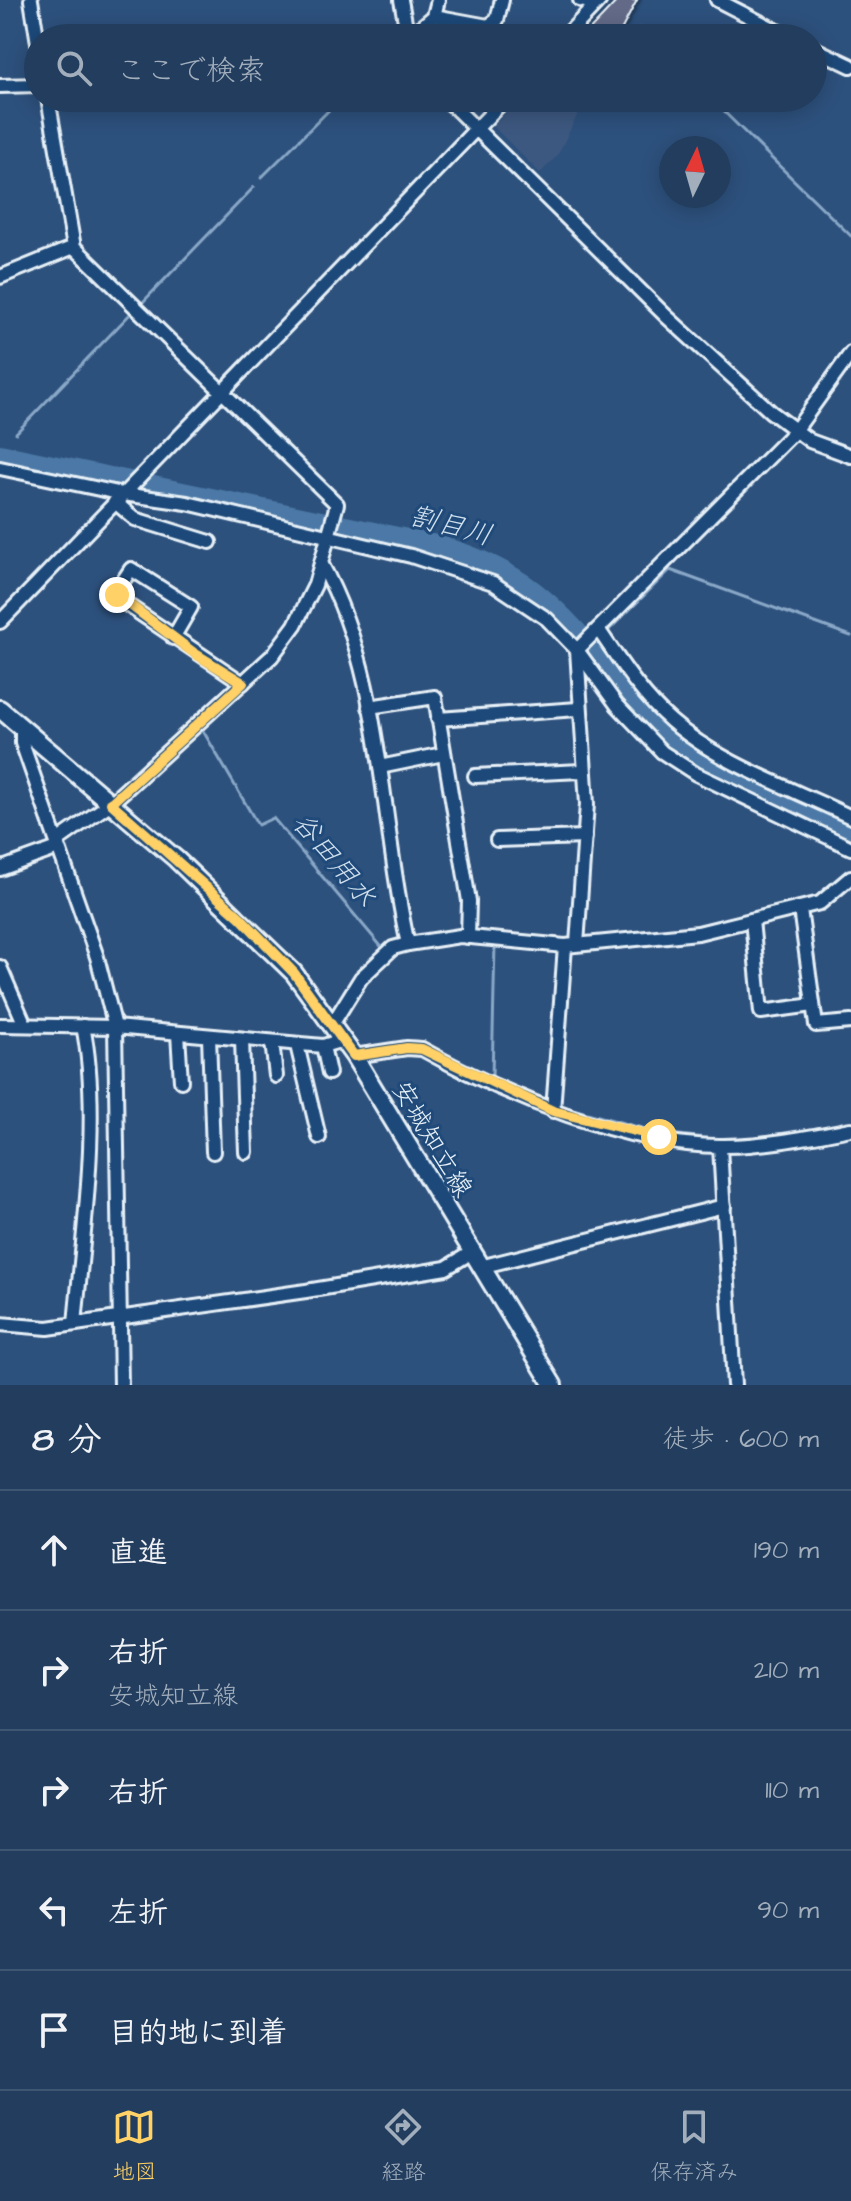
<!DOCTYPE html>
<html lang="ja">
<head>
<meta charset="utf-8">
<style>
	body { margin:0; font-family:"Architects Daughter","Klee One",sans-serif; background:#2a4464; color:#f1f3f6 }
	.compass { position:absolute; left:659px; top:136px; width:72px; height:72px; border-radius:50%; background:#223d5e; box-shadow:0 4px 20px #0003; rotate:5deg }
	.stop { position:absolute; width:24px; height:24px; margin:-18px; border:6px solid #ffd166; border-radius:50%; background:#fff }
	.stop.end { background:#ffd166; border-color:#fff; box-shadow:0 2px 8px #0008 }
	.list { margin:0; padding:0; list-style:none }
	h2 { display:flex; justify-content:space-between; align-items:center; height:104px; margin:0; padding:0 32px; font-size:34px }
	h2 small { font-size:26px; font-weight:400; color:#a2aebc }
	.list li { display:grid; grid-template-columns:52px 1fr auto; gap:24px; align-items:center; box-sizing:border-box; height:120px; padding:0 32px; border-top:2px solid #3f5673 }
	.list b { display:block; font-size:30px; white-space:nowrap }
	.list p { margin:0; font-size:26px; white-space:nowrap; color:#a2aebc }
	.list em { font-size:26px; font-style:normal; color:#a2aebc }
	.icon { flex:none; width:44px; height:44px; fill:none; stroke:currentColor; stroke-width:2; stroke-linecap:round; stroke-linejoin:round }
	.map { position:relative; flex:none; width:851px; height:1385px; overflow:hidden }
	.search { position:absolute; background:#223d5e; box-shadow:0 4px 20px #0003; left:24px; right:24px; top:24px; height:88px; display:flex; align-items:center; gap:20px; box-sizing:border-box; padding:0 28px; border-radius:44px; color:#a2aebc; font-size:30px }
	.sheet { height:704px; background:#223d5e }
	nav { display:flex; justify-content:space-around; align-items:center; box-sizing:border-box; height:112px; border-top:2px solid #3f5673; background:#223d5e; font-size:22px; color:#a2aebc }
	nav a { display:grid; justify-items:center; gap:4px }
	nav .on { color:#ffd166 }
	.map>svg:first-child { display:block }
	.built { fill:#3e5980 }
	.lines { fill:none; stroke-linecap:round; stroke-linejoin:round }
	.stream { stroke:#8aa8c7; stroke-width:3 }
	.river { stroke:#4b78a6; stroke-width:20 }
	.building { fill:#646b88; stroke:#e8f1f8; stroke-width:2; filter:url(#shadow) }
	.minor-casing { stroke:#e8f1f8; stroke-width:18 }
	.major-casing { stroke:#e8f1f8; stroke-width:22 }
	.minor { stroke:#1f4a7a; stroke-width:12 }
	.major { stroke:#1f4a7a; stroke-width:16 }
	.route { stroke:#ffd166; stroke-width:10 }
	.labels { text-anchor:middle; dominant-baseline:central; stroke-width:6; stroke-linejoin:round; paint-order:stroke }
	.street-label { font-size:26px; fill:#e8f1f8; stroke:#1f4a7a }
	.water-label { font-size:28px; font-style:italic; fill:#d0dfec; stroke:#1f4a7a }
</style>
</head>
<body>
<div class="map">
<svg width="851" height="1385" viewBox="0 0 851 1385">
	<defs>
		<filter id="shadow"><feDropShadow dx="3.5" dy="-3.5" stdDeviation="2" flood-color="#0009"/></filter>
	</defs>
	<rect width="100%" height="100%" fill="#2d517d"/>
	<filter id="ink" filterUnits="userSpaceOnUse"><feTurbulence type="fractalNoise" baseFrequency=".0125" numOctaves="2"/><feDisplacementMap in="SourceGraphic" scale="16" xChannelSelector="R" yChannelSelector="G"/><feConvolveMatrix kernelMatrix="1 2 1 2 8 2 1 2 1" color-interpolation-filters="sRGB"/></filter>
	<g filter="url(#ink)">
		<!-- built -->
		<polygon class="built" points="521,98 586,98 557,156 540,173 493,126"/>
		<g class="lines">
			<!-- stream -->
			<g class="stream">
				<polyline points="639,28 649,38"/>
				<polyline points="710,98 851,236"/>
				<polyline points="261,178 341,98"/>
				<polyline points="142,303 254,187"/>
				<polyline points="16,433 133,311"/>
				<polyline points="14,448 15,456"/>
				<polyline points="609,630 670,570 851,636"/>
				<polyline points="592,647 595,644"/>
				<polyline points="202,729 258,825 273,818 385,951"/>
				<polyline points="492,1078 495,943"/>
				<polyline points="510,1086 544,1099"/>
				<polyline points="558,1105 660,1133 725,1140"/>
				<polyline points="745,1139 824,1127"/>
			</g>
			<!-- river -->
			<path class="river" d="M0,454L441,546C518,568 556,604 606,665C621,683 635,705 653,721C708,770 785,797 851,829"/>
		</g>
		<!-- building -->
		<polygon class="building" points="618,0 637,0 617,38 582,38"/>
		<g class="lines">
			<!-- minor casing -->
			<g class="minor-casing">
				<g id="minor">
					<polyline points="31,0 38,43"/>
					<polyline points="401,0 408,38"/>
					<polyline points="580,0 596,3"/>
					<polyline points="717,0 791,38"/>
					<polyline points="434,16 488,26 497,20 502,0"/>
					<polyline points="408,38 434,16 438,0"/>
					<polyline points="564,38 600,0"/>
					<polyline points="813,48 851,66"/>
					<polyline points="0,86 38,85"/>
					<polyline points="48,98 74,247 337,504 315,585 295,625 272,656 111,803 57,841"/>
					<polyline points="445,98 666,316 771,412 810,441 851,456"/>
					<polyline points="0,277 74,247"/>
					<polyline points="0,468 123,494 187,503 411,556 493,583 547,619 577,650 617,705 662,752 696,774 851,848"/>
					<polyline points="115,502 135,519 210,542"/>
					<path d="M321,563C385,679 379,818 408,944"/>
					<polyline points="0,622 506,98"/>
					<path d="M598,629C620,661 641,695 671,721C721,765 792,788 851,817"/>
					<polyline points="173,638 191,607 131,569 116,592 117,598 243,683"/>
					<polyline points="577,650 795,431 851,353"/>
					<polyline points="369,707 435,697 469,901 468,937"/>
					<polyline points="438,719 578,709"/>
					<polyline points="22,728 22,743 97,957 115,1027 121,1385"/>
					<polyline points="380,767 443,754"/>
					<polyline points="475,776 582,771"/>
					<polyline points="497,840 585,837"/>
					<polyline points="0,869 58,848"/>
					<polyline points="800,909 816,1025 851,1022"/>
					<polyline points="752,920 761,1012 813,1005"/>
					<polyline points="577,944 587,804 577,650"/>
					<polyline points="0,967 25,1025"/>
					<polyline points="333,1023 361,978 393,948 408,944 460,936 565,946 698,933 820,903 851,877"/>
					<polyline points="0,1025 115,1027 323,1046 343,1040"/>
					<polyline points="178,1034 181,1081"/>
					<polyline points="209,1036 213,1152"/>
					<polyline points="242,1040 246,1152"/>
					<polyline points="272,1042 276,1076"/>
					<polyline points="297,1045 319,1137"/>
					<polyline points="323,1046 329,1073"/>
					<path d="M354,1056L407,1048L422,1049C505,1095 627,1147 723,1146C766,1146 809,1137 851,1129"/>
					<polyline points="553,1111 565,946"/>
					<polyline points="720,1147 734,1385"/>
					<polyline points="480,1267 724,1206"/>
					<polyline points="0,1324 48,1328 306,1291 446,1268 472,1252"/>
					<path d="M75,1324C83,1234 101,1113 83,1026"/>
				</g>
			</g>
			<!-- major casing -->
			<g class="major-casing">
				<polyline id="major" points="0,709 176,859 294,973 354,1056 553,1385"/>
			</g>
			<!-- minor -->
			<use href="#minor" class="minor"/>
			<!-- major -->
			<use href="#major" class="major"/>
		</g>
	</g>
	<g class="lines" filter="url(#ink)">
		<!-- route -->
		<polyline class="route" points="117,595 194,653 243,683 111,803 240,917 294,973 354,1056 407,1048 422,1049 553,1111 659,1137"/>
	</g>
	<g class="labels">
		<!-- street labels -->
		<g class="street-label">
			<text transform="translate(432 1139) rotate(59)">安城知立線</text>
		</g>
		<!-- water labels -->
		<g class="water-label">
			<text transform="translate(451 526) rotate(15)">割目川</text>
			<text transform="translate(334 860) rotate(50)">谷田用水</text>
		</g>
	</g>
</svg>
<svg class="compass" viewBox="-18 -18 36 36"><path d="M0-13l5 13h-10z" fill="#e53935"/><path d="M0 13l5-13h-10z" fill="#a2aebc"/></svg>
<div class="stop" style="left:659px;top:1137px"></div>
<div class="stop end" style="left:117px;top:595px"></div>
<div class="search"><svg class="icon" aria-label="search" viewBox="0 0 24 24"><circle cx="10" cy="10" r="6"/><path d="M15 15l6 6"/></svg>ここで検索</div>
</div>
<section class="sheet">
<h2>8 分<small>徒歩 · 600 m</small></h2>
<ul class="list">
<li><svg class="icon" aria-label="ahead" viewBox="0 0 24 24"><path d="M12 20V5M6 11l6-6 6 6"/></svg><div><b>直進</b></div><em>190 m</em></li>
<li><svg class="icon" aria-label="right" viewBox="0 0 24 24"><path d="M7 20v-9h11M14 6l5 5-5 5"/></svg><div><b>右折</b><p>安城知立線</p></div><em>210 m</em></li>
<li><svg class="icon" aria-label="right" viewBox="0 0 24 24"><path d="M7 20v-9h11M14 6l5 5-5 5"/></svg><div><b>右折</b></div><em>110 m</em></li>
<li><svg class="icon" aria-label="left" viewBox="0 0 24 24"><path d="M17 20v-9H6M10 6l-5 5 5 5"/></svg><div><b>左折</b></div><em>90 m</em></li>
<li><svg class="icon" aria-label="arrive" viewBox="0 0 24 24"><path d="M6 21V4h12l-3 4 3 4H6"/></svg><div><b>目的地に到着</b></div></li>
</ul>
</section>
<nav>
<a class="on"><svg class="icon" aria-label="map" viewBox="0 0 24 24"><path d="M3 6l6-2 6 2 6-2v14l-6 2-6-2-6 2zM9 4v14M15 6v14"/></svg>地図</a>
<a><svg class="icon" aria-label="directions" viewBox="0 0 24 24"><path d="M12 3l9 9-9 9-9-9zM9 14v-3h6M13 9l2 2-2 2"/></svg>経路</a>
<a><svg class="icon" aria-label="saved" viewBox="0 0 24 24"><path d="M7 4h10v16l-5-4-5 4z"/></svg>保存済み</a>
</nav>
</body>
</html>
